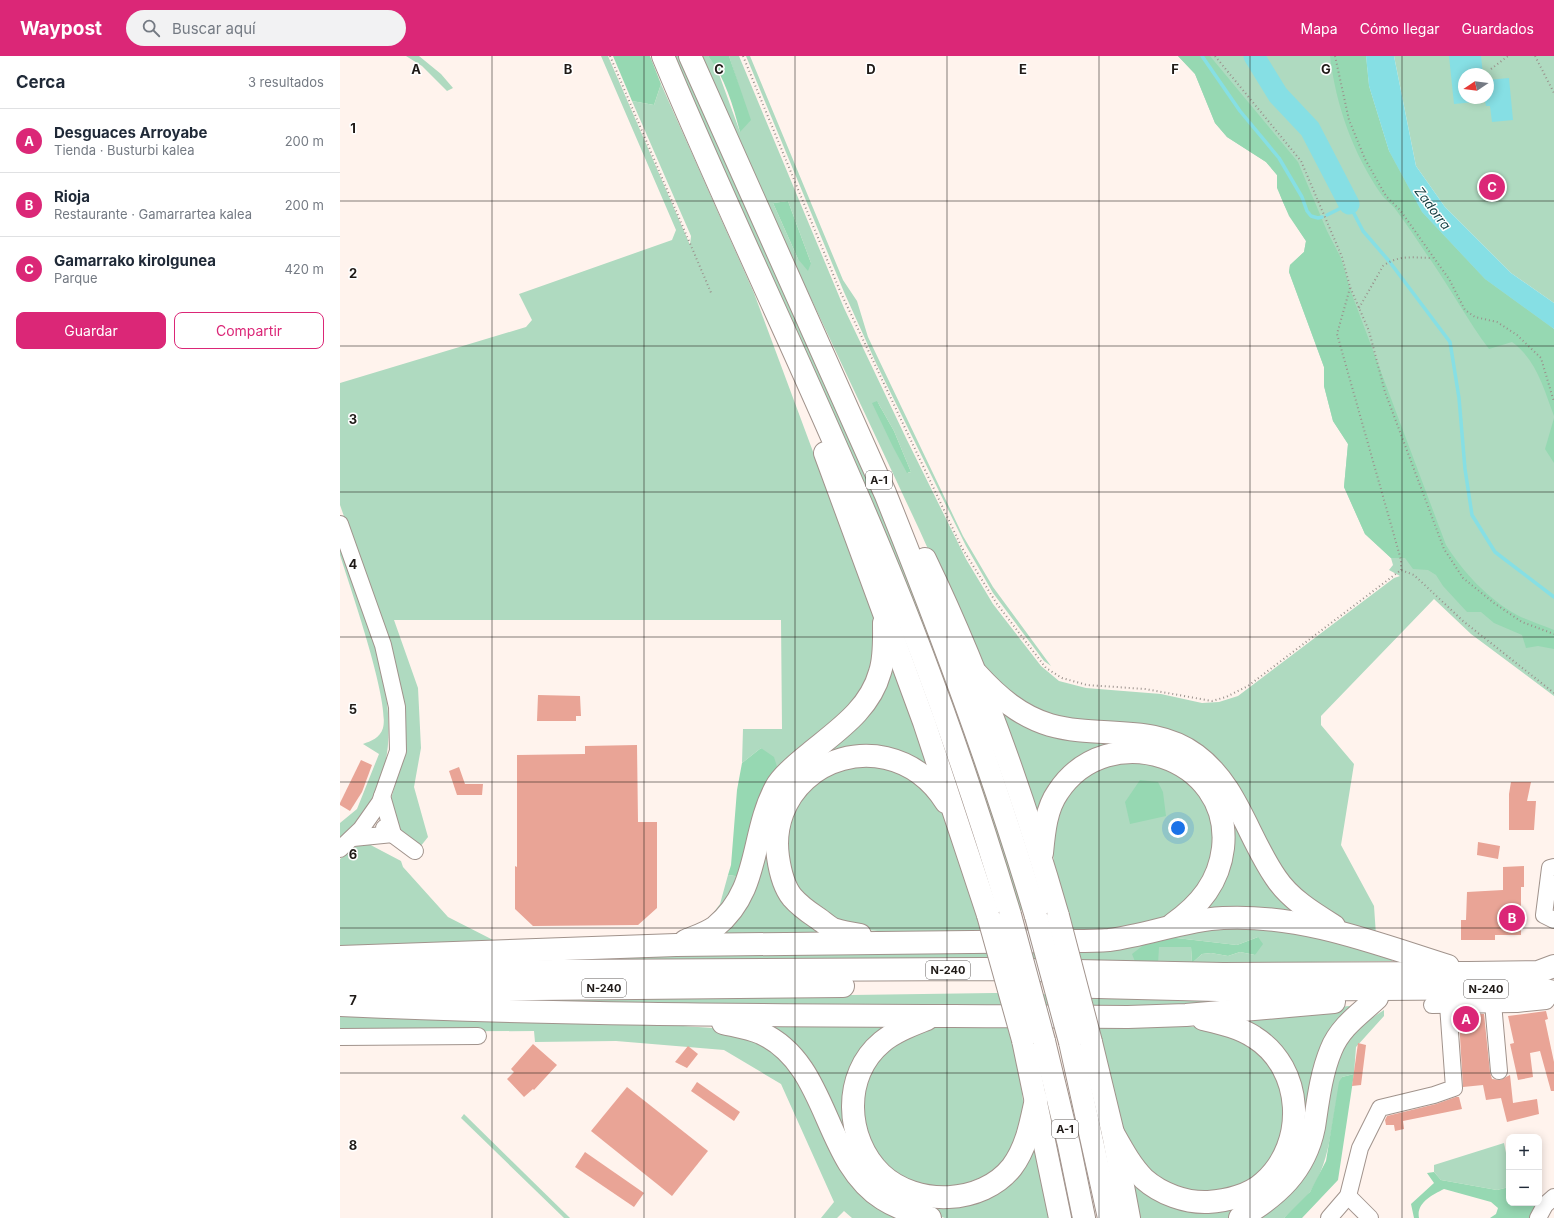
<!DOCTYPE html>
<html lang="es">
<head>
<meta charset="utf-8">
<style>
	body { margin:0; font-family:Inter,sans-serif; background:#f2f2f3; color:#1f2937 }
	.controls { position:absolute; right:12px; bottom:12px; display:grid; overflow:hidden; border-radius:8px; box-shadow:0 2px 10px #0003 }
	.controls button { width:36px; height:36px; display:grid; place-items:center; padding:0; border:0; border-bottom:1px solid #e0e1e3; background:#fff; color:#1f2937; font:20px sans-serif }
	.compass { position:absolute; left:1118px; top:12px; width:36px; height:36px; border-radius:50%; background:#fff; box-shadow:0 2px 10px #0003; rotate:257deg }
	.you { position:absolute; left:838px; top:772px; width:14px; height:14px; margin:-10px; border:3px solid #fff; border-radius:50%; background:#1a73e8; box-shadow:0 0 0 6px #1a73e833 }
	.badge { display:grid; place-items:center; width:26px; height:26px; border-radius:50%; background:#db2777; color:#fff; font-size:13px; font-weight:700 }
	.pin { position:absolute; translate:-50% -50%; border:2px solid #fff; box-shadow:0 1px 4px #0006 }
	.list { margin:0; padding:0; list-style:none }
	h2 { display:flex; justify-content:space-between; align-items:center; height:52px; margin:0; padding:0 16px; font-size:17px }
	h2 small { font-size:13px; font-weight:400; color:#747a83 }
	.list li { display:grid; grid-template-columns:26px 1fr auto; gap:12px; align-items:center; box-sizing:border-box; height:64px; padding:0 16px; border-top:1px solid #e0e1e3 }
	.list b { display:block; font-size:15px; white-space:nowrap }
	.list p { margin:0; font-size:13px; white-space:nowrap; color:#747a83 }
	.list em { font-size:13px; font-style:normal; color:#747a83 }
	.actions { display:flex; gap:8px; padding:12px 16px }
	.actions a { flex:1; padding:9px 0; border:1px solid #db2777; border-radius:8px; text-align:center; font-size:14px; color:#db2777 }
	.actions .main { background:#db2777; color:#fff }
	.icon { flex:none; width:22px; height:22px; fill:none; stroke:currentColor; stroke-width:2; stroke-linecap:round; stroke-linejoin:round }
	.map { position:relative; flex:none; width:1214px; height:1162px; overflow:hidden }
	header { display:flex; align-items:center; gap:24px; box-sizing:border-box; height:56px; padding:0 20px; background:#db2777; color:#fff }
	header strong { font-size:19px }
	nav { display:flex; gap:22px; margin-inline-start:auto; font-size:14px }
	.search { width:280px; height:36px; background:#f2f2f3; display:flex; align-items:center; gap:10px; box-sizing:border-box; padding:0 14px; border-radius:22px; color:#747a83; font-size:15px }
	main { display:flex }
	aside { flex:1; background:#fff }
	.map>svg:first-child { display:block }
	.green { fill:#afdac0; fill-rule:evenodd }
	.forest { fill:#96d8b2 }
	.water { fill:#86dfe4 }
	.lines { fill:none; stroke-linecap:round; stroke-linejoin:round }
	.stream { stroke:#86dfe4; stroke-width:3.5 }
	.river { stroke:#86dfe4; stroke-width:21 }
	.building { fill:#e9a496 }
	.minor-casing { stroke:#a1938c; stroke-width:18 }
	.highway-casing { stroke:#a1938c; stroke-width:24 }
	.path { stroke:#9a918c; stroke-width:2; stroke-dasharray:1 3; stroke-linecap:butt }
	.minor { stroke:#fff; stroke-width:16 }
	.highway { stroke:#fff; stroke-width:22 }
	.highway-bridge-casing { stroke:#a1938c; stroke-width:24; stroke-linecap:butt }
	.highway-bridge { stroke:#fff; stroke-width:22 }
	.grid { fill:none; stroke:#1f1a17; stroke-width:1; stroke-opacity:0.55 }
	.labels { text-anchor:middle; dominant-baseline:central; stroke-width:3; stroke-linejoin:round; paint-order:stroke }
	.shield { fill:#fff; stroke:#625f5d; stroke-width:1 }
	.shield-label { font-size:11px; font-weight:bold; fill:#1f1a17 }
	.water-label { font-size:13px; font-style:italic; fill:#133d40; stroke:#fff }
	.grid-label { font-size:13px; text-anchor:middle; font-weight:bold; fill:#1f1a17; stroke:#fff; stroke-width:3; stroke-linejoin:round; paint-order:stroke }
</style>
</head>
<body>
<header>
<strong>Waypost</strong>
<div class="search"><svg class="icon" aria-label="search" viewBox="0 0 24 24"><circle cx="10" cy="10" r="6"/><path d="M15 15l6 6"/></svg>Buscar aquí</div>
<nav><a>Mapa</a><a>Cómo llegar</a><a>Guardados</a></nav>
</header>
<main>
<aside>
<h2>Cerca<small>3 resultados</small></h2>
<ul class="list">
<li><span class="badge">A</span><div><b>Desguaces Arroyabe</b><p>Tienda · Busturbi kalea</p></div><em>200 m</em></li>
<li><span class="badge">B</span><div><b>Rioja</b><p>Restaurante · Gamarrartea kalea</p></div><em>200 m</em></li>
<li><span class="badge">C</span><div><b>Gamarrako kirolgunea</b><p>Parque</p></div><em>420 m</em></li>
</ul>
<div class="actions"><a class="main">Guardar</a><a>Compartir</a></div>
</aside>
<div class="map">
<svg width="1214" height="1162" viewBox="0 0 1214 1162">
	<rect width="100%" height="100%" fill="#fff3ed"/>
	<!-- green -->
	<g class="green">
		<polygon points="66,0 79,0 101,18 113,32 107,35 82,10"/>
		<polygon points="261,0 268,0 350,189 351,180 292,45 314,49 321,28 414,237 536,565 534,612 516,645 438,714 421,692 402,707 403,673 442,673 441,564 54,564 78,632 81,692 74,731 88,781 80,791 59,773 51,743 62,705 35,549 0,449 0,327 186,271 192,264 179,238 332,184 336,174"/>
		<polygon points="331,0 340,0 497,351 585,557 686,853 679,855"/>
		<path d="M361,0H368L376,10L400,76L399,31L389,0H399L504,252L566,382L626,503L653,548L701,610L719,625L746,632L821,638L862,647L879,646L898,640L1054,522L1060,520L1049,514L1053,509L1051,502L1025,478L1004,431L1008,388L993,365L984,330V311L949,216L950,209L964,196L966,185C953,164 937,144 937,119L926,106L887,81L875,67L855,18L838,0H1026L1029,30L1049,95L1214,273V640L1131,578L1094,543L981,660V669L1014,708L1001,789L1034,850L1036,879C997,868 960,843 938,810C923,788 909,755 897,731L726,664L694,656L660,632L632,591L579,473L437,170ZM448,145L471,207L458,203L433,147ZM537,345L554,375L571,416L568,417Z"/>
		<polygon points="406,0 410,0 503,224 517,245 528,281 623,480 653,531 711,610 704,605 653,537 626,490 536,307 504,236"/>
		<path d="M1054,0H1214V247L1171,217L1105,151L1076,110ZM1124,18H1148V42H1124Z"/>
		<path d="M0,485C31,575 92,706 0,781V767L17,753L39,698L23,688C31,685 40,682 43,672C50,645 10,531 0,499Z"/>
		<polygon points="552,600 596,720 584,713 480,705 430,795 490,879 372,880 425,770"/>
		<polygon points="656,648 847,699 963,859 860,856 885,816 857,715 759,695 699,769"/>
		<polygon points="778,706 820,707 854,730 876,771 874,797 862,832 828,861 802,871 732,879 720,841 714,807 712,786 715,765 724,744 751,715"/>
		<polygon points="514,707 551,711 586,734 603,756 642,875 549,876 515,873 491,864 469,846 450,823 445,804 449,762 479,721"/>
		<polygon points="23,785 61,805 63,811 108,861 157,886 0,893 0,803"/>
		<polygon points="388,819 402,821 395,839 368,864 380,848"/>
		<polygon points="929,867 1052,901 1052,905 818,908 818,891 851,891 852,907 862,898 871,897 888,900 900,896 915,899 918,881 897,889 828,881 796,908 199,907 186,901 840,874"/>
		<polygon points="654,937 936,943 856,953 103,945"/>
		<path d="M1018,949L996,972L985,993L971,1043L961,1097L952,1114L937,1131L890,1162H798L790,1119C798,1126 807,1135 816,1140C831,1149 849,1151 866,1151C918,1150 960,1110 961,1057C961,1047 960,1035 956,1025C949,1007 934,985 917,975C910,970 901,967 893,963Z"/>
		<path d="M1044,954V960L1016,991L1014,1018L1002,1021C991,1059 993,1102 970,1136C964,1145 953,1154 944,1162H917L1013,974Z"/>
		<polygon points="0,956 238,963 373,972 408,981 436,996 564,1162 512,1162 504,1155 497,1162 481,1162 494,1146 441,1028 384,994 276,985 195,986 194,975 0,976"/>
		<polygon points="424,966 553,968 522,998 517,1095 612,1148 696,1082 713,1162 605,1162 570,1152 550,1141"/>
		<polygon points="668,968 679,1009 683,1045 683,1070 676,1090 661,1109 647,1120 602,1135 574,1131 553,1116 536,1098 527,1082 523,1046 531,1013 554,986 596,970"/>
		<polygon points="755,969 848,970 875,974 922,995 943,1033 946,1076 927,1111 903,1130 869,1139 821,1126 789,1092 774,1050"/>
		<polygon points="124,1058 230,1162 224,1162 121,1062"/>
		<polygon points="1164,1087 1169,1112 1169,1131 1157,1134 1101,1124 1094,1116 1094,1109"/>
	</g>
	<!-- forest -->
	<g class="forest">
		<polygon points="273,0 310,0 321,28 314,49 292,45"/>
		<path d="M368,0H389L411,64L400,76C393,50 385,21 368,0Z"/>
		<path d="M838,0H870L958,106L987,175L1001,202L1011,236L1106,489C1123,516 1148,543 1177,559C1189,565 1202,569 1214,574V593L1198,590L1186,592L1182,579L1154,567L1141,556H1127L1103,530L1096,519L1088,514L1073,513L1065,502H1051L1025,478L1004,431L1008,388L993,365L984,330V311L949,216L950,209L964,196L966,185L949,160L937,132V119L926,106L887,81L875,67L855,18Z"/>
		<path d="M990,0H1026L1029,30L1049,95L1082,156L1145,223L1214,273V360C1204,333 1196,303 1172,286L1149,293C1128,265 1112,235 1092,206C1080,189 1069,171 1056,154C1052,148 1045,144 1041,138C1013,97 996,50 990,0Z"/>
		<polygon points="448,145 471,207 468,215 458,203 433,147"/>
		<polygon points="537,345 554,375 571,416 567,417 553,391 532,347"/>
		<polygon points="1214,362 1214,407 1205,393"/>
		<polygon points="421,692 434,701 438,714 402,821 388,819 391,809 397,734 402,707"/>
		<polygon points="800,724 818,726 823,736 826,760 790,768 785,746"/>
		<polygon points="828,881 897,889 918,881 923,888 915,899 900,896 888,900 871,897 862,898 852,907 851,891 819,891 818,908 796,908 792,898 805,888"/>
		<polygon points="1014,1018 998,1124 962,1162 944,1162 970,1136 986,1105 999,1026 1002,1021"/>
		<path d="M1094,1116L1101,1124L1157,1134L1169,1131V1147H1199L1192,1162H1150L1156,1158L1158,1152L1151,1146L1104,1133C1092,1139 1076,1147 1079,1162H1074L1071,1148L1094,1127L1087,1117Z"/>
	</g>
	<!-- water -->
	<g class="water">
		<polygon points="1026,0 1054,0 1076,110 1105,151 1171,217 1214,247 1214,273 1145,223 1082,156 1049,95 1029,30"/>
		<polygon points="1109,0 1141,0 1143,18 1124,18 1124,42 1148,42 1148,24 1169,22 1173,64 1152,66 1150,50 1146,50 1145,45 1114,48"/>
	</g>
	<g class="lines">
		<!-- stream -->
		<g class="stream">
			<polyline points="862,0 900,55 939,102 962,141 967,155 971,160 978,162 982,161"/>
			<polyline points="987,159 1009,148 1023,175 1049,205 1110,286 1119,342 1125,413 1132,459 1155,496 1214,541"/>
		</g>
		<!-- river -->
		<polyline class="river" points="914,0 938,39 970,73 1009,148"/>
	</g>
	<!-- building -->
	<g class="building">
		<polygon points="198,639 240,640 241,660 236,660 236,665 197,665"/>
		<polygon points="297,689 298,766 317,766 317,852 298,869 193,870 175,853 175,810 177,811 177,699 245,698 245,690"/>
		<polygon points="21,704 32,709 22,736 10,755 0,749 0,747"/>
		<polygon points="119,711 125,728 143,728 142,739 117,739 109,715"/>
		<polygon points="1171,726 1191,726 1187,745 1196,745 1194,774 1169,774 1169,738"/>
		<polygon points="1138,786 1160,790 1158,803 1137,799"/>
		<polygon points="1184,810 1184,831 1181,831 1181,879 1155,879 1155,884 1121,884 1121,864 1126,864 1127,836 1163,834 1163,811"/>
		<polygon points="1206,955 1208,963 1205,964 1214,1006 1214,1035 1211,1035 1200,995 1190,997 1193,1021 1178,1024 1170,988 1174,987 1168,960"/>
		<polygon points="1120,958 1144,958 1150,1016 1152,1023 1160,1024 1170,1019 1173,1047 1197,1043 1199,1058 1167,1066 1161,1042 1146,1044 1143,1029 1123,1031 1119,964"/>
		<polygon points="1018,987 1026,989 1021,1029 1012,1030"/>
		<polygon points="193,988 217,1009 194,1034 193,1033 184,1041 167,1023 174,1016 171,1013"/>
		<polygon points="348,990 358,998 347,1012 335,1006"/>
		<polygon points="357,1026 400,1056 394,1065 351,1035"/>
		<polygon points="287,1031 368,1095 332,1140 251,1075"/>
		<polygon points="1116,1041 1119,1041 1122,1053 1063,1065 1064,1073 1055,1075 1054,1069 1046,1069 1045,1064 1047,1060 1096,1048"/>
		<polygon points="245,1096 304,1137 294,1151 235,1111"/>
	</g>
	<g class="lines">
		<!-- minor casing -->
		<g class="minor-casing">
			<g id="minor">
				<polyline points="0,468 43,589 57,651 58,695 40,746 21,773 0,793"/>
				<polyline points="44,772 75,795"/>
				<polyline points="13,782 53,778 42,740"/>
				<polyline points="1214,811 1210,812 1204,859 1214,864"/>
				<polyline points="1153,947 1159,1015"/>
				<polyline points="1092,949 1177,948 1206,945 1212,936"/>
				<polyline points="0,981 138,980"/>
				<polyline points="1008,1140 1030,1162"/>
				<polyline points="989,1162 1008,1140 1020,1092 1040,1052 1094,1039 1114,1032 1108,949"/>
				<polyline points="1198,1162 1205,1149 1214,1141"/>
			</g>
		</g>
		<!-- highway casing -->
		<g class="highway-casing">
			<g id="highway">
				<path d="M323,0C392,166 472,328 541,495C591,614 633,736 670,859"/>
				<path d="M350,0L545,437C601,576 653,716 696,860"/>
				<polyline points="485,397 584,666 648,859"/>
				<path d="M585,503C640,617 683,738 718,860"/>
				<path d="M637,618C658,641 680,660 710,669C759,683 813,667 856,699C897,729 908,782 936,822C950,843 973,857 994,870"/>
				<path d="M702,797C704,776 706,753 718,736C768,660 893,700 883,792C879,826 860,849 833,868"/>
				<path d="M520,879C511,877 501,876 493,873C487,870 481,864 476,861C467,855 459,849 452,841C444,831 440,815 438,801C429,738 485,689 546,702C572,708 592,724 606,746"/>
				<path d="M345,885C354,881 367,877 375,871C421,834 410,779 436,731C441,721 460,705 470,697C498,674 530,653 540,616C545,601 544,583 544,567"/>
				<path d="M0,901L336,889L733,885C745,885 757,885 769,884C808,879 844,864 883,862C961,858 1035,887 1108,910"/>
				<polyline points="0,916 645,913 883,918 1128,917 1198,916 1214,910"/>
				<polyline points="717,930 878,934 1197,932 1214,936"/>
				<polyline points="0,935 503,930"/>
				<path d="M0,949C262,961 525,959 788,961L846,959L994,946"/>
				<path d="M587,963C572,969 555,975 542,986C502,1019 505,1083 541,1118C576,1151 642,1149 672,1111C687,1091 691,1066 696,1043"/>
				<path d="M383,967C396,970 409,972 421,977C490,1009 482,1104 543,1143C557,1152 574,1157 590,1162"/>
				<polyline points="683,984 720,1162"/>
				<polyline points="704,985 729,1089 744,1162"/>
				<polyline points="730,986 769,1162"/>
				<polyline points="751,986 773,1077 789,1162"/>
				<path d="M773,1077C782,1093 791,1110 804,1123C821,1138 846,1147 868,1146C887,1145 910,1139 924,1126C967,1088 964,1012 914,981C899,971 880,967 863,963"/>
				<path d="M900,1162C937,1140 965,1116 974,1071C978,1045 981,1018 991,994C1000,971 1020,958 1037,942"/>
			</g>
		</g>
		<!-- path -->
		<g class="path">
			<polyline points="270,0 372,239"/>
			<polyline points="403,0 500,235 622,492 657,548 706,612 722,622 747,629 805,633 872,645 886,641 908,630 1061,514 1074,519 1123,565 1214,637"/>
			<polyline points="875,0 961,105 1002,201 1010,231 1029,275 1045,336 1104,493 1123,522 1154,547 1182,566 1214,578"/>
			<polyline points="995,0 1009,64 1025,103 1046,140 1060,154 1109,223 1125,254 1135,261 1157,266 1177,279 1201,302 1214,346"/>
			<polyline points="1195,0 1214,37"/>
			<polyline points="1151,13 1168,0"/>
			<polyline points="1010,232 997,278 1061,504 1061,514"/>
			<path d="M1019,252L1043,210C1059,198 1075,202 1093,202"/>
		</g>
		<!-- minor -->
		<use href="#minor" class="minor"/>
		<!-- highway -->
		<use href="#highway" class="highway"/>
		<!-- highway-bridge casing -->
		<g class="highway-bridge-casing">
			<g id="highway-bridge">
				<polyline points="648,859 683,984"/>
				<polyline points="670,859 704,985"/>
				<polyline points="696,860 730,986"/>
				<polyline points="718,860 751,986"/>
			</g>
		</g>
		<!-- highway-bridge -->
		<use href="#highway-bridge" class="highway-bridge"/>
	</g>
	<!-- grid -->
	<path class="grid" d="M152,0V1162M304,0V1162M455,0V1162M607,0V1162M759,0V1162M910,0V1162M1062,0V1162M0,145H1214M0,290H1214M0,436H1214M0,581H1214M0,726H1214M0,872H1214M0,1017H1214"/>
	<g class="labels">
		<!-- shield labels -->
		<g class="shield">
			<rect x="526" y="415" width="26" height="18" rx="3"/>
			<rect x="586" y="905" width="44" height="18" rx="3"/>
			<rect x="242" y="923" width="44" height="18" rx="3"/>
			<rect x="1124" y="924" width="44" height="18" rx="3"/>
			<rect x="712" y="1064" width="26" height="18" rx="3"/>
		</g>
		<g class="shield-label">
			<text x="539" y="424">A-1</text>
			<text x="608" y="914">N-240</text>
			<text x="264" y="932">N-240</text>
			<text x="1146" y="933">N-240</text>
			<text x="725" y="1073">A-1</text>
		</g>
		<!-- water labels -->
		<g class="water-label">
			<text transform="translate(1093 152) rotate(53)">Zadorra</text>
		</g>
	</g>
	<g class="grid-label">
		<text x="76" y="18">A</text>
		<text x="228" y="18">B</text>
		<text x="379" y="18">C</text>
		<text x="531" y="18">D</text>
		<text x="683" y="18">E</text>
		<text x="835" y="18">F</text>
		<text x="986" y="18">G</text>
		<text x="13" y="77">1</text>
		<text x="13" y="222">2</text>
		<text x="13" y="368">3</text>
		<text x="13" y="513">4</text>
		<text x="13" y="658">5</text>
		<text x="13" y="803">6</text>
		<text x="13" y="949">7</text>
		<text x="13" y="1094">8</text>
	</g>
</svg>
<div class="controls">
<button>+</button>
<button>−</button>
</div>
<svg class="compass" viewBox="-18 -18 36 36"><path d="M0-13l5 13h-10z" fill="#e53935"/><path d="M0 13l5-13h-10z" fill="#747a83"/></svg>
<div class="you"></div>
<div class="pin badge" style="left:1126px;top:963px">A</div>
<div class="pin badge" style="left:1172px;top:862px">B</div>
<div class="pin badge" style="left:1152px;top:131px">C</div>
</div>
</main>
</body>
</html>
